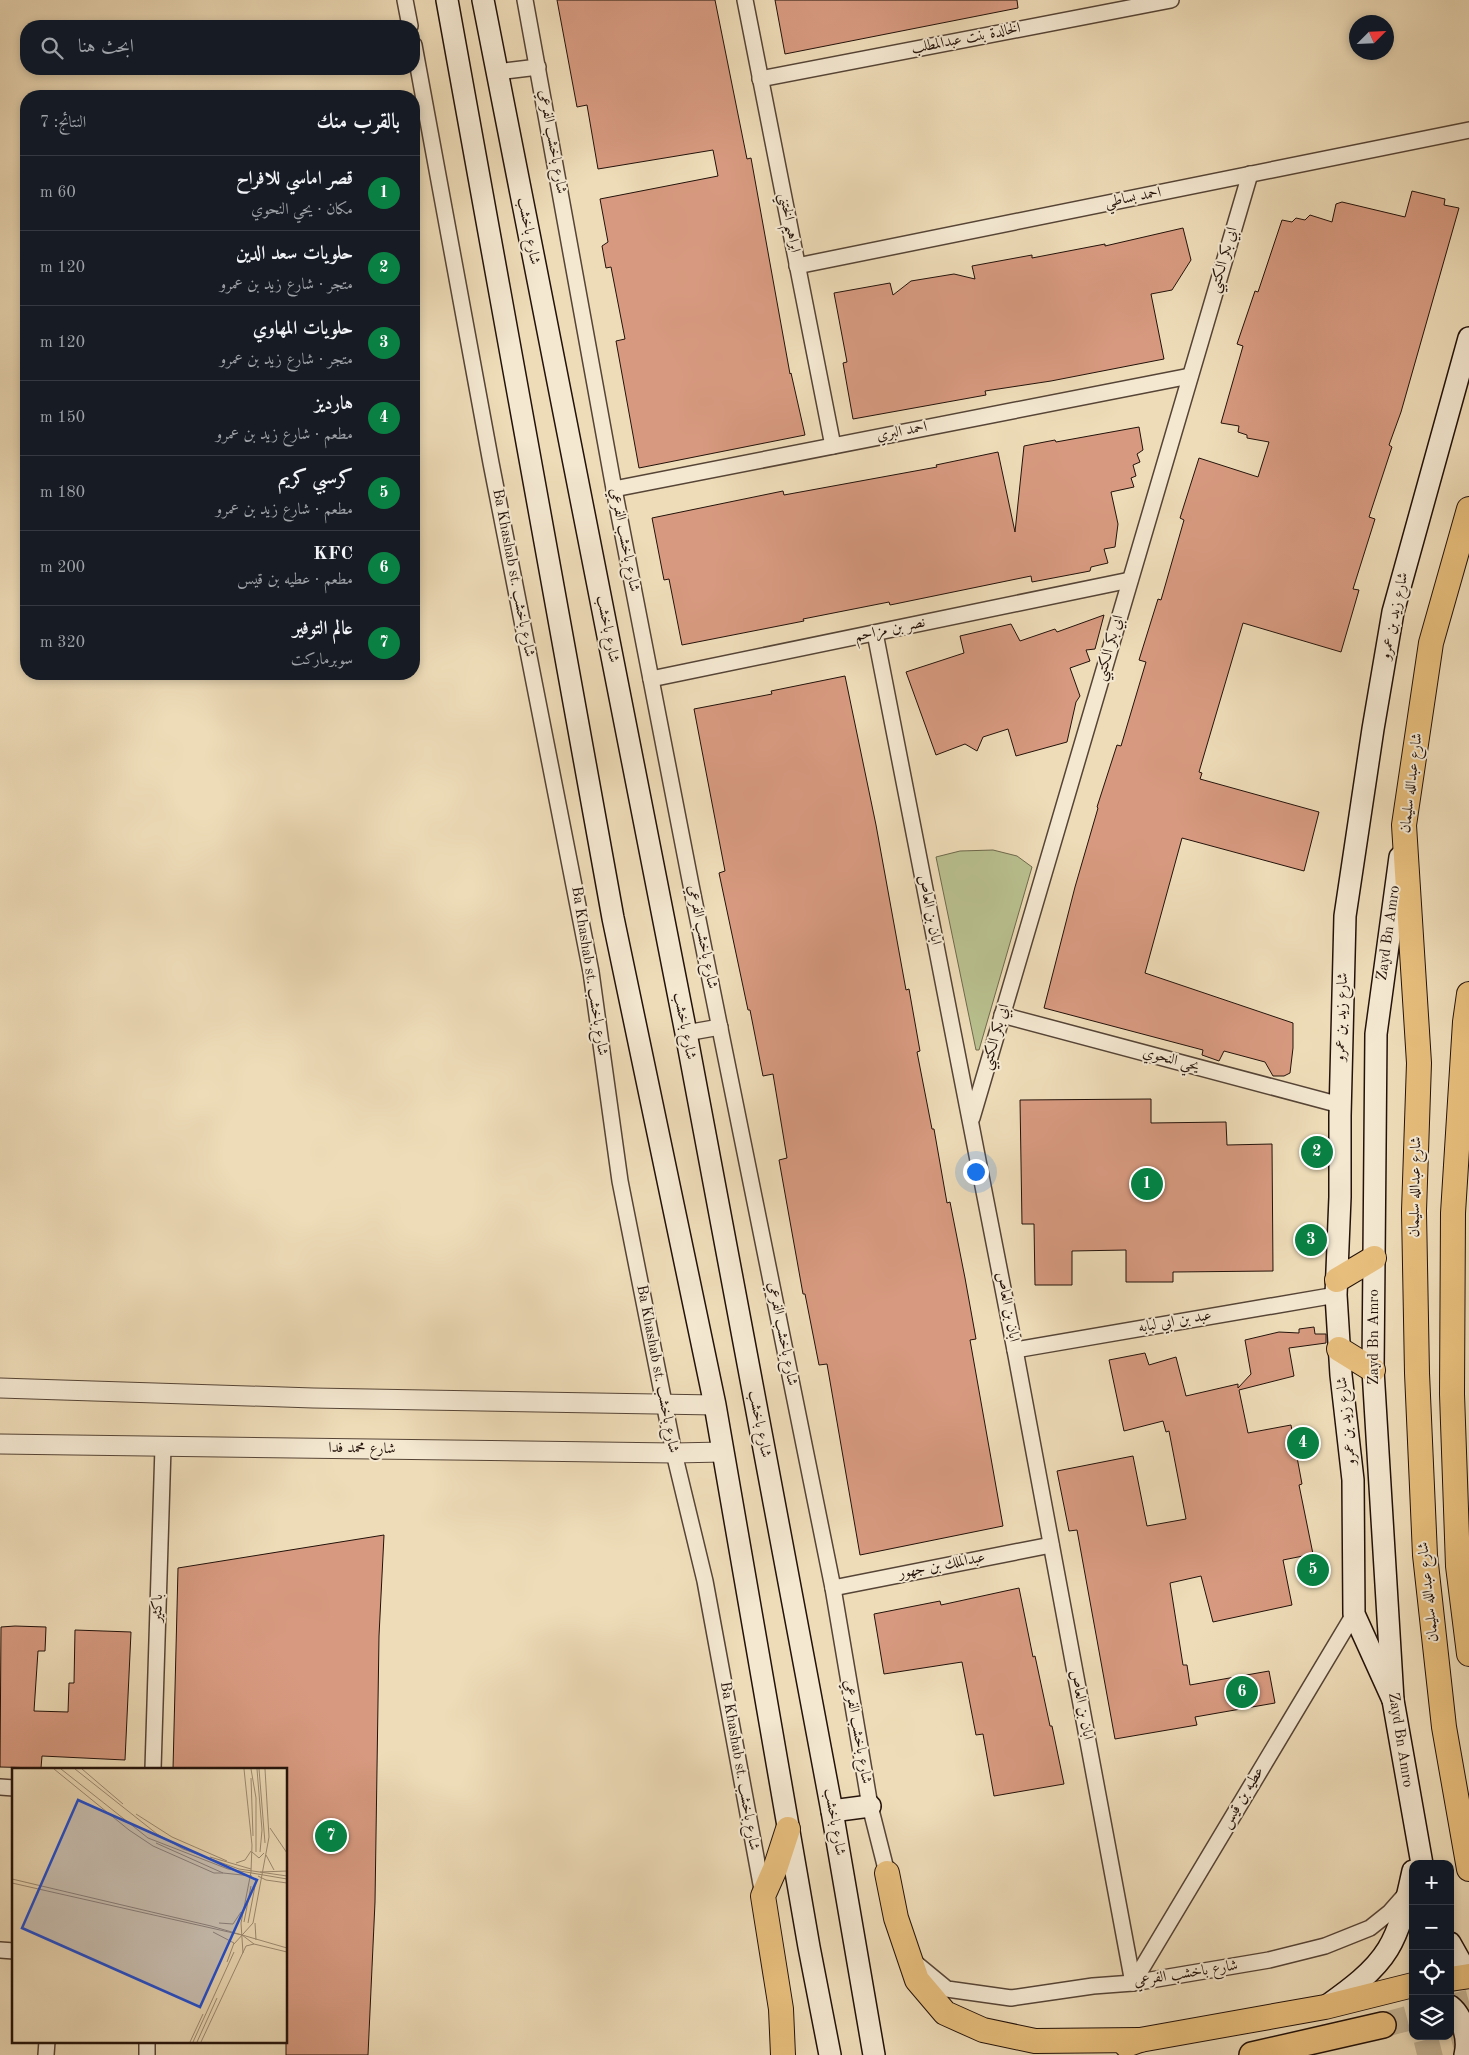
<!DOCTYPE html>
<html lang="ar">
<head>
<meta charset="utf-8">
<style>
	body { margin:0; font-family:"Old Standard TT",Amiri,serif; background:#20242c; color:#f1f3f6; direction:rtl }
	.controls { position:absolute; right:15px; bottom:15px; display:grid; overflow:hidden; border-radius:10px; box-shadow:0 2px 8px #0003 }
	.controls button { width:45px; height:45px; display:grid; place-items:center; padding:0; border:0; border-bottom:1px solid #363941; background:#171b24; color:#f1f3f6; font:25px sans-serif }
	.compass { position:absolute; left:1349px; top:15px; width:45px; height:45px; border-radius:50%; background:#171b24; box-shadow:0 2px 8px #0003; rotate:66deg }
	.you { position:absolute; left:975px; top:1171px; width:18px; height:18px; margin:-12px; border:4px solid #fff; border-radius:50%; background:#1a73e8; box-shadow:0 0 0 8px #1a73e833 }
	.badge { display:grid; place-items:center; width:32px; height:32px; border-radius:50%; background:#0b8043; color:#fff; font-size:16px; font-weight:700 }
	.pin { position:absolute; translate:-50% -50%; border:2px solid #fff; box-shadow:0 1px 5px #0006 }
	.list { margin:0; padding:0; list-style:none }
	h2 { display:flex; justify-content:space-between; align-items:center; height:65px; margin:0; padding:0 20px; font-size:21px }
	h2 small { font-size:16px; font-weight:400; color:#9ea1a6 }
	.list li { display:grid; grid-template-columns:32px 1fr auto; gap:15px; align-items:center; box-sizing:border-box; height:75px; padding:0 20px; border-top:1px solid #363941 }
	.list b { display:block; font-size:19px; white-space:nowrap }
	.list p { margin:0; font-size:16px; white-space:nowrap; color:#9ea1a6 }
	.list em { font-size:16px; font-style:normal; color:#9ea1a6 }
	.icon { flex:none; width:28px; height:28px; fill:none; stroke:currentColor; stroke-width:2; stroke-linecap:round; stroke-linejoin:round }
	.map { position:relative; flex:none; width:1469px; height:2055px; overflow:hidden; direction:ltr }
	.search { position:absolute; background:#171b24; box-shadow:0 2px 8px #0003; left:20px; top:20px; width:400px; height:55px; display:flex; align-items:center; gap:12px; box-sizing:border-box; padding:0 18px; border-radius:20px; color:#9ea1a6; font-size:19px }
	.panel { position:absolute; background:#171b24; box-shadow:0 2px 8px #0003; left:20px; top:90px; width:400px; height:590px; border-radius:20px; direction:rtl }
	.map>svg:first-child { display:block }
	.green { fill:#b9c08f; stroke:#6e694c }
	.building { fill:#d79a80; stroke:#23120a }
	.lines { fill:none; stroke-linecap:round; stroke-linejoin:round }
	.trunk-tunnel { stroke:#c5b495; stroke-width:25; stroke-dasharray:25 12; stroke-linecap:butt }
	.minor-casing { stroke:#564436; stroke-width:18 }
	.tertiary-casing { stroke:#564436; stroke-width:21 }
	.secondary-casing { stroke:#23120a; stroke-width:24 }
	.primary-casing { stroke:#23120a; stroke-width:26 }
	.trunk-casing { stroke:#23120a; stroke-width:28 }
	.minor { stroke:#f4e8d1; stroke-width:15 }
	.tertiary { stroke:#f4e8d1; stroke-width:19 }
	.secondary { stroke:#f4e8d1; stroke-width:21 }
	.primary { stroke:#e7be7c; stroke-width:24 }
	.trunk { stroke:#e7be7c; stroke-width:25 }
	.labels { text-anchor:middle; dominant-baseline:central; stroke-width:4; stroke-linejoin:round; paint-order:stroke }
	.street-label { font-size:15px; fill:#23120a; stroke:#f4e8d1 }
	.inset-road { fill:none; stroke:#9d8b72; stroke-width:1 }
	.view { fill:#1d4ed8; fill-opacity:0.15; stroke:#1d4ed8; stroke-width:2.5 }
	.inset-edge { fill:none; stroke:#23120a; stroke-width:2.5 }
</style>
</head>
<body>
<div class="map">
<svg width="1469" height="2055" viewBox="0 0 1469 2055">
	<rect width="100%" height="100%" fill="#eedcb8"/>
	<filter id="stains"><feTurbulence type="fractalNoise" baseFrequency=".004" numOctaves="4"/><feColorMatrix values="0 0 0 0 .2 0 0 0 0 .09 0 0 0 0 .02 0 0 0 .5 -.17"/></filter>
	<radialGradient id="worn" r=".72"><stop offset=".6" stop-color="#630" stop-opacity="0"/><stop offset="1" stop-color="#630" stop-opacity=".3"/></radialGradient>
	<!-- green -->
	<polygon class="green" points="993,850 1017,856 1032,867 979,1050 976,1050 936,857 960,851"/>
	<!-- building -->
	<g class="building">
		<polygon points="557,0 715,0 747,159 751,158 790,374 791,373 805,435 639,468 616,341 625,339 611,267 606,268 602,246 608,242 600,199 718,176 713,150 598,169 587,105 577,107"/>
		<polygon points="775,0 1017,0 1018,8 785,54"/>
		<polygon points="1412,191 1445,199 1444,205 1459,208 1401,412 1389,445 1392,447 1369,517 1375,519 1353,589 1359,590 1341,652 1243,623 1199,772 1202,773 1200,779 1319,812 1304,871 1182,838 1145,973 1293,1023 1293,1048 1290,1073 1284,1076 1273,1076 1265,1062 1224,1051 1219,1061 1202,1055 1203,1050 1044,1008 1075,887 1098,808 1097,807 1117,745 1121,746 1146,662 1139,660 1158,599 1161,600 1184,520 1180,518 1199,458 1258,477 1269,442 1247,438 1247,435 1238,432 1239,426 1221,423 1243,346 1237,344 1255,291 1258,292 1282,220 1292,222 1296,218 1305,220 1310,215 1332,222 1336,204 1342,202 1405,217"/>
		<polygon points="1183,228 1191,260 1172,290 1151,294 1164,359 1051,381 985,391 986,395 853,419 843,363 847,362 834,293 890,283 893,295 911,281 954,274 975,279 972,266 1032,255 1032,258 1105,244 1105,246"/>
		<polygon points="1139,427 1143,450 1137,454 1140,462 1133,465 1136,476 1131,478 1134,487 1111,492 1118,524 1115,547 1104,549 1108,563 1091,567 1090,571 1032,582 1031,576 890,605 889,602 803,619 804,621 682,645 669,579 664,580 652,518 783,491 784,495 937,467 936,465 998,452 1015,532 1024,446 1055,440 1056,442"/>
		<polygon points="1104,615 1095,649 1086,650 1090,661 1070,668 1080,696 1076,702 1067,742 1016,756 1008,729 983,737 977,751 965,744 936,755 906,672 964,653 960,636 1011,624 1020,641 1055,629 1057,632"/>
		<polygon points="845,676 876,825 906,990 909,989 920,1051 917,1052 932,1129 934,1129 947,1203 950,1202 965,1278 976,1339 970,1340 1003,1526 860,1555 827,1364 819,1365 805,1294 803,1294 779,1160 787,1158 773,1074 763,1076 750,1010 748,1010 719,873 725,871 694,709 772,694 771,691"/>
		<polygon points="1151,1099 1151,1123 1226,1122 1227,1145 1272,1144 1273,1271 1173,1272 1173,1282 1126,1282 1126,1250 1072,1251 1072,1285 1035,1285 1034,1224 1022,1224 1020,1100"/>
		<polygon points="1314,1327 1315,1334 1326,1334 1326,1343 1289,1348 1294,1376 1239,1390 1248,1433 1291,1425 1302,1484 1299,1485 1313,1554 1283,1560 1292,1605 1213,1622 1201,1576 1170,1583 1183,1665 1187,1665 1190,1685 1269,1671 1275,1703 1195,1717 1197,1725 1115,1739 1077,1530 1069,1531 1057,1471 1133,1456 1147,1526 1186,1519 1169,1431 1166,1432 1163,1421 1124,1431 1109,1360 1145,1353 1149,1365 1176,1357 1186,1396 1238,1384 1238,1388 1251,1374 1245,1340 1279,1332 1299,1333 1299,1329"/>
		<polygon points="384,1535 379,1636 375,1902 368,2055 286,2055 286,1769 173,1769 178,1568"/>
		<polygon points="1019,1588 1033,1657 1035,1656 1050,1726 1052,1726 1064,1784 994,1796 983,1734 976,1735 962,1662 884,1674 874,1614 940,1601 941,1605"/>
		<polygon points="15,1626 46,1627 45,1651 38,1651 34,1711 68,1712 69,1683 74,1683 75,1630 131,1632 125,1760 42,1756 41,1768 0,1767 1,1627"/>
	</g>
	<g class="lines">
		<!-- trunk-tunnel -->
		<g class="trunk-tunnel">
			<polyline points="1450,2007 1469,2002"/>
			<polyline points="1383,2025 1413,2017"/>
			<polyline points="1417,2055 1469,2042"/>
		</g>
		<!-- minor casing -->
		<g class="minor-casing">
			<g id="minor">
				<polyline points="405,0 410,26"/>
				<polyline points="525,0 614,489 691,885 833,1588 870,1806 887,1873"/>
				<polyline points="745,0 833,446"/>
				<polyline points="414,45 491,463 591,972 620,1181 674,1453 705,1581 763,1895"/>
				<polyline points="497,72 538,67"/>
				<polyline points="760,79 1171,0"/>
				<polyline points="797,266 1469,130"/>
				<polyline points="614,489 1190,376"/>
				<polyline points="875,633 1015,1350 1133,1983"/>
				<polyline points="651,679 1130,580"/>
				<polyline points="1002,1015 1340,1105"/>
				<polyline points="686,1033 720,1027"/>
				<polyline points="972,1118 1250,174"/>
				<polyline points="1015,1350 1336,1295"/>
				<polyline points="833,1588 1051,1545"/>
				<polyline points="153,1769 163,1447"/>
				<polyline points="0,1787 14,1788"/>
				<polyline points="0,1950 14,1951"/>
				<polyline points="913,1961 947,1989 1011,1998 1093,1986 1133,1983 1269,1960 1325,1946 1370,1928 1390,1912 1405,1895"/>
				<polyline points="1133,1983 1354,1614"/>
				<polyline points="46,2055 47,2041"/>
				<polyline points="147,2055 147,2041"/>
			</g>
		</g>
		<!-- tertiary casing -->
		<g class="tertiary-casing">
			<g id="tertiary">
				<polyline points="0,1388 313,1398 715,1405"/>
				<polyline points="0,1444 674,1453 723,1452"/>
			</g>
		</g>
		<!-- secondary casing -->
		<g class="secondary-casing">
			<g id="secondary">
				<polyline points="447,0 613,918 715,1405 809,1947 830,2055"/>
				<polyline points="483,0 686,1033 832,1811 874,2055"/>
				<polyline points="1400,857 1376,1034 1373,1370 1393,1700 1422,1864"/>
				<polyline points="1393,1700 1354,1614 1353,1480 1341,1375 1336,1295 1340,1197 1340,1116 1345,916 1373,729 1393,612 1469,338"/>
				<polyline points="832,1811 870,1806"/>
				<polyline points="1450,1943 1469,1977"/>
				<path d="M1328,2005C1349,1990 1374,1972 1388,1949C1402,1926 1407,1897 1413,1871"/>
				<path d="M1450,2006C1463,2016 1469,2040 1465,2055"/>
			</g>
		</g>
		<!-- primary casing -->
		<g class="primary-casing">
			<g id="primary">
				<polyline points="1469,509 1431,643 1404,825 1419,1063 1414,1211 1417,1373 1425,1555 1444,1727 1469,1869"/>
				<polyline points="1469,994 1465,1022 1453,1213 1452,1394 1458,1566 1469,1654"/>
				<polyline points="1337,1280 1374,1258"/>
				<polyline points="1339,1349 1373,1370"/>
				<polyline points="887,1873 896,1918 917,1980 945,2013 983,2030 1035,2041 1140,2040"/>
				<polyline points="1450,1979 1469,1976"/>
				<polyline points="1126,2045 1140,2040 1325,2007 1413,1985"/>
				<polyline points="783,2055 781,2009 763,1896 775,1869 788,1829"/>
			</g>
		</g>
		<!-- trunk casing -->
		<g class="trunk-casing">
			<polyline id="trunk" points="1252,2055 1383,2025"/>
		</g>
		<!-- minor -->
		<use href="#minor" class="minor"/>
		<!-- tertiary -->
		<use href="#tertiary" class="tertiary"/>
		<!-- secondary -->
		<use href="#secondary" class="secondary"/>
		<!-- primary -->
		<use href="#primary" class="primary"/>
		<!-- trunk -->
		<use href="#trunk" class="trunk"/>
	</g>
	<g class="labels">
		<!-- street labels -->
		<g class="street-label">
			<text transform="translate(966 39) rotate(-11)">الخالدة بنت عبدالمطلب</text>
			<text transform="translate(552 142) rotate(80)">شارع باخشب الفرعي</text>
			<text transform="translate(1133 198) rotate(-11)">احمد بساطي</text>
			<text transform="translate(789 223) rotate(79)">ابراهيم الختني</text>
			<text transform="translate(528 231) rotate(79)">شارع باخشب</text>
			<text transform="translate(1224 260) rotate(-74)">ابي بكر الكتبي</text>
			<text transform="translate(902 432) rotate(-11)">احمد البري</text>
			<text transform="translate(624 540) rotate(79)">شارع باخشب الفرعي</text>
			<text transform="translate(513 573) rotate(79)">Ba Khashab st. شارع باخشب</text>
			<text transform="translate(1395 616) rotate(-78)">شارع زيد بن عمرو</text>
			<text transform="translate(607 629) rotate(79)">شارع باخشب</text>
			<text transform="translate(890 630) rotate(-12)">نصر بن مزاحم</text>
			<text transform="translate(1110 648) rotate(-74)">ابي بكر الكتبي</text>
			<text transform="translate(1412 783) rotate(-83)">شارع عبدالله سليمان</text>
			<text transform="translate(929 910) rotate(79)">ابان بن العاص</text>
			<text transform="translate(1389 933) rotate(-82)">Zayd Bn Amro</text>
			<text transform="translate(702 937) rotate(79)">شارع باخشب الفرعي</text>
			<text transform="translate(589 971) rotate(81)">Ba Khashab st. شارع باخشب</text>
			<text transform="translate(1342 1017) rotate(-88)">شارع زيد بن عمرو</text>
			<text transform="translate(684 1026) rotate(79)">شارع باخشب</text>
			<text transform="translate(996 1037) rotate(-74)">ابي بكر الكتبي</text>
			<text transform="translate(1171 1060) rotate(15)">يحي النحوي</text>
			<text transform="translate(1416 1187) rotate(-89)">شارع عبدالله سليمان</text>
			<text transform="translate(1007 1307) rotate(79)">ابان بن العاص</text>
			<text transform="translate(1175 1322) rotate(-10)">عبد بن ابي لبابه</text>
			<text transform="translate(782 1334) rotate(79)">شارع باخشب الفرعي</text>
			<text transform="translate(1374 1337) rotate(-90)">Zayd Bn Amro</text>
			<text transform="translate(657 1369) rotate(79)">Ba Khashab st. شارع باخشب</text>
			<text transform="translate(1347 1421) rotate(-96)">شارع زيد بن عمرو</text>
			<text transform="translate(759 1424) rotate(79)">شارع باخشب</text>
			<text transform="translate(362 1449) rotate(1)">شارع محمد فدا</text>
			<text transform="translate(942 1566) rotate(-11)">عبدالملك بن جهور</text>
			<text transform="translate(1429 1592) rotate(-96)">شارع عبدالله سليمان</text>
			<text transform="translate(158 1608) rotate(-88)">باكثير</text>
			<text transform="translate(1081 1705) rotate(79)">ابان بن العاص</text>
			<text transform="translate(857 1732) rotate(80)">شارع باخشب الفرعي</text>
			<text transform="translate(1400 1740) rotate(81)">Zayd Bn Amro</text>
			<text transform="translate(739 1766) rotate(80)">Ba Khashab st. شارع باخشب</text>
			<text transform="translate(1243 1798) rotate(-59)">عطيه بن قيس</text>
			<text transform="translate(834 1822) rotate(80)">شارع باخشب</text>
			<text transform="translate(1186 1974) rotate(-9)">شارع باخشب الفرعي</text>
		</g>
	</g>
	<!-- overview -->
	<g transform="translate(12 1768)">
		<rect width="275" height="275" fill="#eedcb8"/>
		<path class="inset-road" d="M42,1L117,62L141,78L202,105H211M49,1L136,70L216,101L275,111M63,1L145,66L171,81L227,101L275,108M70,1L111,36M239,1L244,30V84M245,1L250,62L248,84M247,1L253,75M239,10L241,68M124,46L160,69L215,93M258,60L275,85M144,75L211,105L240,108M240,84L247,90L252,85M254,87L262,102M198,89L239,101M224,95L233,92L239,83M248,104L275,103M246,108L254,112L275,115M0,111L199,158L275,180M0,115L230,167L242,176L275,184M232,154L239,118M207,155L221,156L229,144M236,155L243,118M243,155L244,172M201,164L222,175L215,194M222,176L241,155L257,69L253,1M231,185L229,155L239,104L240,77L232,1M178,274L191,246M181,274L222,184M185,274L205,230M189,274L234,178L242,176"/>
		<path class="view" d="M66,32L245,112L188,239L10,160Z"/>
		<rect width="275" height="275" class="inset-edge"/>
	</g>
	<rect width="100%" height="100%" filter="url(#stains)"/>
	<rect width="100%" height="100%" fill="url(#worn)"/>
</svg>
<div class="controls">
<button>+</button>
<button>−</button>
<button><svg class="icon" aria-label="locate" viewBox="0 0 24 24"><circle cx="12" cy="12" r="6"/><path d="M12 2v4M12 18v4M2 12h4M18 12h4"/></svg></button>
<button><svg class="icon" aria-label="layers" viewBox="0 0 24 24"><path d="M12 4l9 5-9 5-9-5zM3 14l9 5 9-5"/></svg></button>
</div>
<svg class="compass" viewBox="-18 -18 36 36"><path d="M0-13l5 13h-10z" fill="#e53935"/><path d="M0 13l5-13h-10z" fill="#9ea1a6"/></svg>
<div class="you"></div>
<div class="pin badge" style="left:1147px;top:1184px">1</div>
<div class="pin badge" style="left:1317px;top:1152px">2</div>
<div class="pin badge" style="left:1311px;top:1240px">3</div>
<div class="pin badge" style="left:1303px;top:1443px">4</div>
<div class="pin badge" style="left:1313px;top:1570px">5</div>
<div class="pin badge" style="left:1242px;top:1692px">6</div>
<div class="pin badge" style="left:331px;top:1836px">7</div>
<div class="search"><svg class="icon" aria-label="search" viewBox="0 0 24 24"><circle cx="10" cy="10" r="6"/><path d="M15 15l6 6"/></svg>ابحث هنا</div>
<section class="panel">
<h2>بالقرب منك<small>النتائج: 7</small></h2>
<ul class="list">
<li><span class="badge">1</span><div><b>قصر اماسي للافراح</b><p>مكان · يحي النحوي</p></div><em>60 m</em></li>
<li><span class="badge">2</span><div><b>حلويات سعد الدين</b><p>متجر · شارع زيد بن عمرو</p></div><em>120 m</em></li>
<li><span class="badge">3</span><div><b>حلويات المهاوي</b><p>متجر · شارع زيد بن عمرو</p></div><em>120 m</em></li>
<li><span class="badge">4</span><div><b>هارديز</b><p>مطعم · شارع زيد بن عمرو</p></div><em>150 m</em></li>
<li><span class="badge">5</span><div><b>كرسبي كريم</b><p>مطعم · شارع زيد بن عمرو</p></div><em>180 m</em></li>
<li><span class="badge">6</span><div><b>KFC</b><p>مطعم · عطيه بن قيس</p></div><em>200 m</em></li>
<li><span class="badge">7</span><div><b>عالم التوفير</b><p>سوبرماركت</p></div><em>320 m</em></li>
</ul>
</section>
</div>
</body>
</html>
